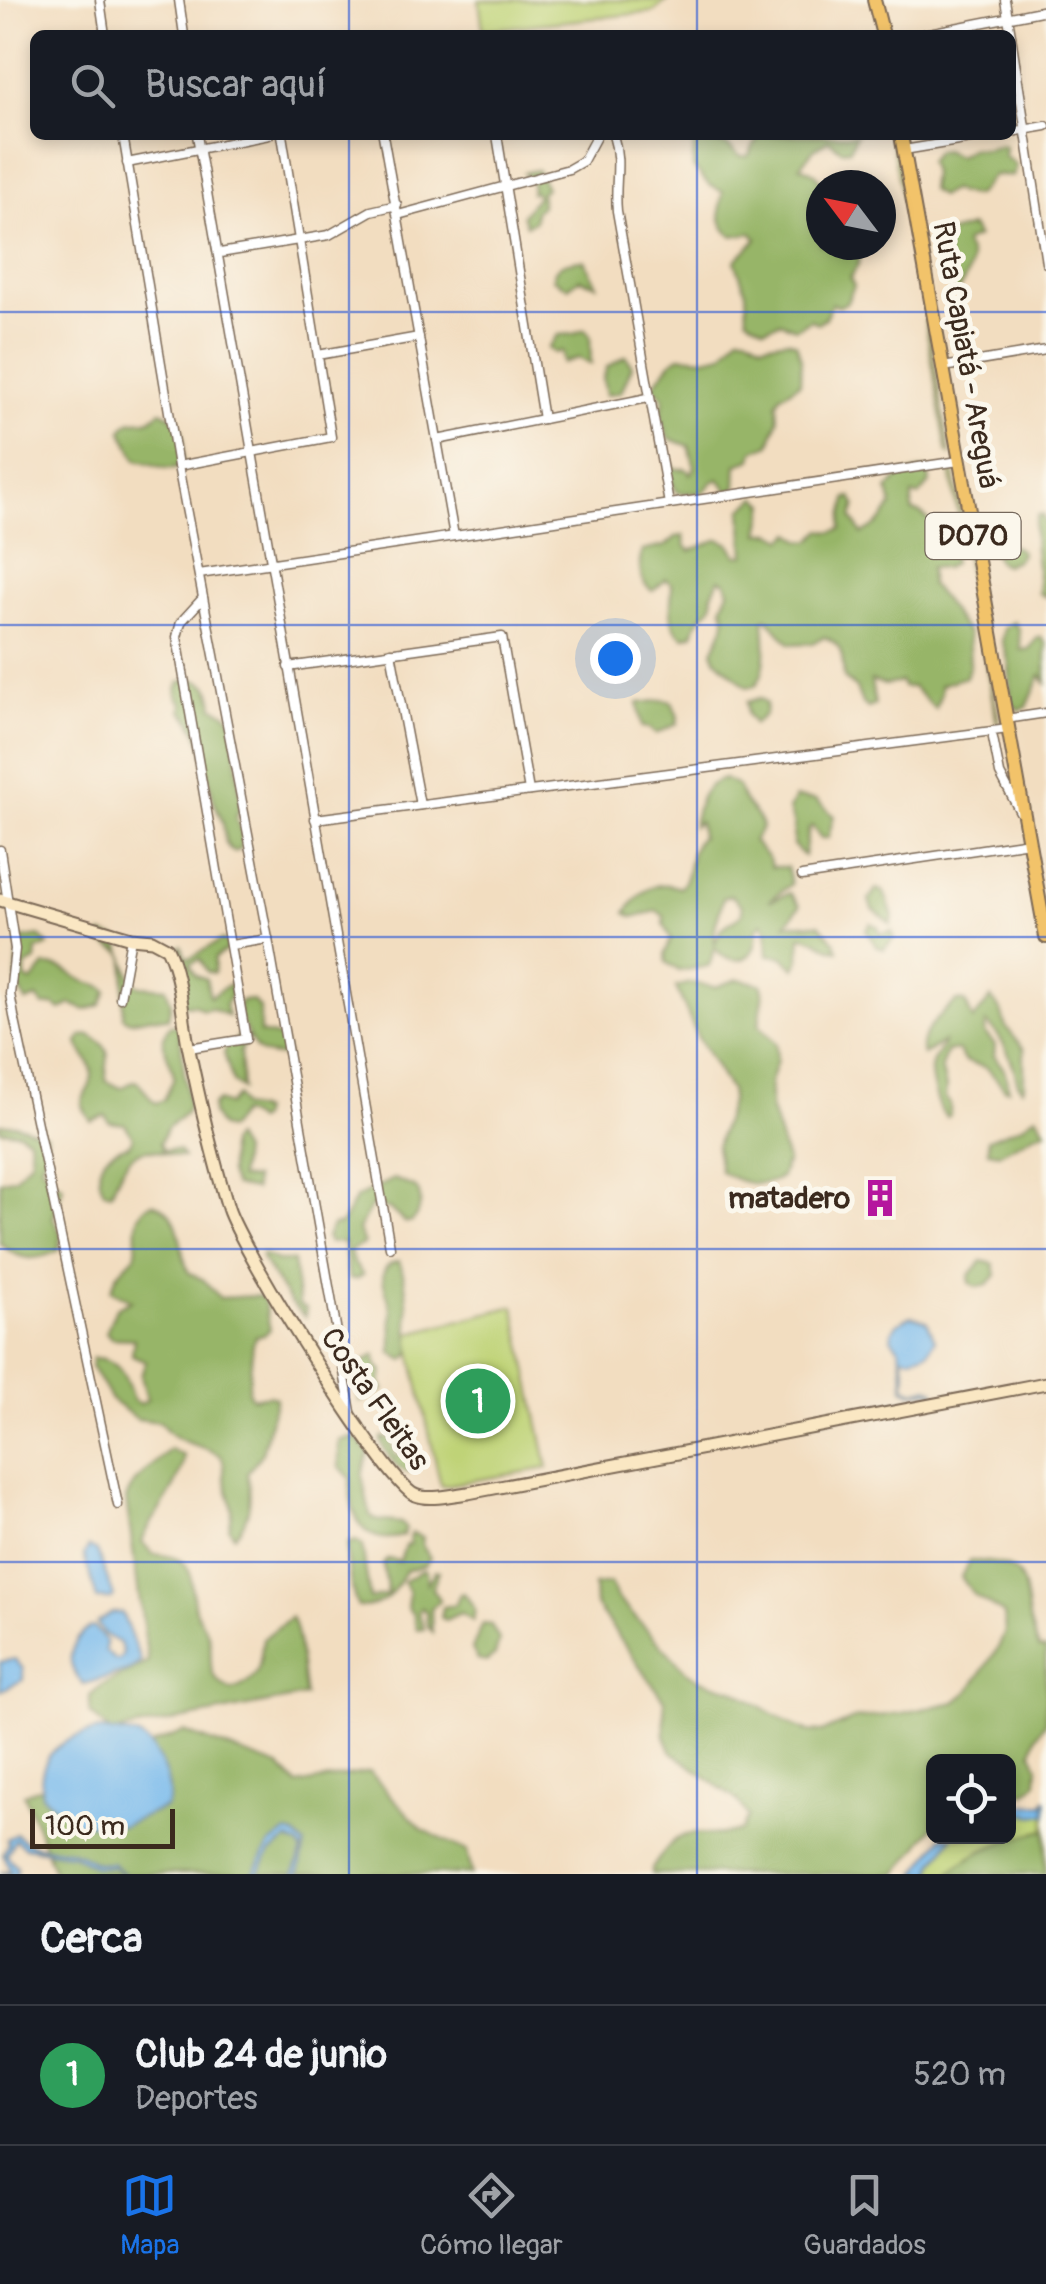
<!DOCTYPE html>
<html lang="es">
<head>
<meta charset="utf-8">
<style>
	body { margin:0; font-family:Pangolin,sans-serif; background:#20242c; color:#f1f3f6 }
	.controls { position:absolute; right:30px; bottom:30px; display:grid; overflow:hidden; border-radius:15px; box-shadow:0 5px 15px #0003 }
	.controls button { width:90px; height:90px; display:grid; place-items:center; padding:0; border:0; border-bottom:2px solid #363941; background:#171b24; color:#f1f3f6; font:50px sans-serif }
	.compass { position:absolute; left:806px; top:170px; width:90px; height:90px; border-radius:50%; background:#171b24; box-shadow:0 5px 15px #0003; rotate:302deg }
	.scale { position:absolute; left:30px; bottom:25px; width:145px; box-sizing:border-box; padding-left:10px; border:5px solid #3b2a1e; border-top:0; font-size:28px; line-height:35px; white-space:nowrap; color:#3b2a1e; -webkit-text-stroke:8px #fbf7ec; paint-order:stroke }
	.you { position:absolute; left:615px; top:658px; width:35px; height:35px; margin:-25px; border:8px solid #fff; border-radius:50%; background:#1a73e8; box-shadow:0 0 0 15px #1a73e833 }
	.badge { display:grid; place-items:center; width:65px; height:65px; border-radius:50%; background:#1a73e8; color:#fff; font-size:32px; font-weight:700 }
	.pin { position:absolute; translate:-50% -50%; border:5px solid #fff; box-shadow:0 2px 10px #0006 }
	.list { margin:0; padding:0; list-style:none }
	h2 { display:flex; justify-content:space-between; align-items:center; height:130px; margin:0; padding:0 40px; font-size:42px }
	h2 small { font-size:32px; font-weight:400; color:#9ea1a6 }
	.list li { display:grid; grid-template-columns:65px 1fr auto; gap:30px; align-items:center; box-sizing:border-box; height:140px; padding:0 40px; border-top:2px solid #363941 }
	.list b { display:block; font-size:38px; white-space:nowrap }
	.list p { margin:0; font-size:32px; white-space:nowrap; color:#9ea1a6 }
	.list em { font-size:32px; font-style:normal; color:#9ea1a6 }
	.icon { flex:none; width:55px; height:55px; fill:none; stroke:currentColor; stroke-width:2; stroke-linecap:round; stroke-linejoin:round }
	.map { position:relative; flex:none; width:1046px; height:1874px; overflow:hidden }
	.search { position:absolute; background:#171b24; box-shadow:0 5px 15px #0003; left:30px; right:30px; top:30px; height:110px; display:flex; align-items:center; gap:25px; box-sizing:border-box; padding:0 35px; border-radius:15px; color:#9ea1a6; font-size:38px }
	.sheet { height:270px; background:#171b24 }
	nav { display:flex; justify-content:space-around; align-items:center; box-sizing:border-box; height:140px; border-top:2px solid #363941; background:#171b24; font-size:28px; color:#9ea1a6 }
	nav a { display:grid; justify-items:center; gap:5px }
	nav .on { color:#1a73e8 }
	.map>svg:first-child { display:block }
	.green { fill:#bfd377; stroke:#7d7e4a; stroke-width:2.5 }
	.forest { fill:#97b568; stroke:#697043; stroke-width:2.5; fill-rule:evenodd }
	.water { fill:#77b9ec; stroke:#597285; stroke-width:2.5 }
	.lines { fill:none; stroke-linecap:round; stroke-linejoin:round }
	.minor-casing { stroke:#7b6957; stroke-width:11 }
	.secondary-casing { stroke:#7b6957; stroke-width:15 }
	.primary-casing { stroke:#7b6957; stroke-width:16 }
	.minor { stroke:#fff; stroke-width:8 }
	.secondary { stroke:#fae7c3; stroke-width:11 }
	.primary { stroke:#f2c36a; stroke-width:12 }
	.grid { fill:none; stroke:#1d4ed8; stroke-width:2.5; stroke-opacity:0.55 }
	.labels { text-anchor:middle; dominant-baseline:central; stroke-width:10; stroke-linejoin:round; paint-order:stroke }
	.shield { fill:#fbf7ec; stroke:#75685c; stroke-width:2.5 }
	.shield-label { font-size:28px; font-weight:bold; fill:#3b2a1e }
	.street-label { font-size:30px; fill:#3b2a1e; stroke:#fbf7ec }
	.poi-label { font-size:30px; font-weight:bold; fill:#3b2a1e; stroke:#fbf7ec; text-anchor:end }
</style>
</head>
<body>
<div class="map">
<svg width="1046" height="1874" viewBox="0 0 1046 1874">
	<rect width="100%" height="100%" fill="#fbf7ec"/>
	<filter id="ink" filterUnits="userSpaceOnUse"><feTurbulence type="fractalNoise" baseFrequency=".01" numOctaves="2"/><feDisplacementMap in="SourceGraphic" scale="20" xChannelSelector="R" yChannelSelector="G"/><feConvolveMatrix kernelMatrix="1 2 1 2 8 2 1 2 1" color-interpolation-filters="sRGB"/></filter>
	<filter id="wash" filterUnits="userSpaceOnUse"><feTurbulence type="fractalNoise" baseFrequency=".0048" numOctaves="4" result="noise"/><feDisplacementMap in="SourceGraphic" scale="40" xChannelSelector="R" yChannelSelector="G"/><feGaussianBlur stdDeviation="2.25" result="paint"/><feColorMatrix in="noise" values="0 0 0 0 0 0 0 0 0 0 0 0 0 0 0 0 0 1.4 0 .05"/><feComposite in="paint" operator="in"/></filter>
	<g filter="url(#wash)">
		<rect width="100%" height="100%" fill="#f2ddc0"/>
		<!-- green -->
		<g class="green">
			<polygon points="479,0 668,0 653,12 483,30"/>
			<polygon points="890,135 894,135 912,232 909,235"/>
			<polygon points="925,321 928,322 950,454 947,452"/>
			<polygon points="953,469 999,722 997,724 950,471"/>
			<polygon points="514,1306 548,1468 441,1486 407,1334"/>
			<polygon points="1009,1809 1046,1813 1046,1836 983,1874 932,1874 935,1862 953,1837 1008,1836"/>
		</g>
		<!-- forest -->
		<g class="forest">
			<path d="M712,135L713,142L728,146L740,156H748L760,135H856L850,149L841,150L829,140L814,149L800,166L815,173L823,185L821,245H871L861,249L858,265L850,278L854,286L847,302L840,306L832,303L825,318L818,323L810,320L796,328L780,322L765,328L747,318L746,292L735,261L757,239L751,233L733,236C717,226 719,208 723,192L709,185L693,167L694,144L690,135Z"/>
			<path d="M1002,145L1005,147L1004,156L1016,165L1013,176L993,175C975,195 982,201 951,190L940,196L930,190L932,172L928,161L936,151L944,150L958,156L971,148L983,149Z"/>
			<polygon points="537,170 546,188 541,192 541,206 535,211 534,221 526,225 522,215 537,196 535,192 531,193 532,182 523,173"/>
			<path d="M971,227L977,237L965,242V246C977,261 967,278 956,293L950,287C951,270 941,250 949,233Z"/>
			<path d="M584,260L597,285L579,279L568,287L553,279C553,262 570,261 584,260Z"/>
			<polygon points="585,329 590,336 591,364 578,358 563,363 562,351 555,353 548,348 558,335 574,334"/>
			<polygon points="739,335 747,335 762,344 788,340 796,343 801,359 800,383 780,396 777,403 778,420 770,444 754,451 752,459 737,464 736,487 729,492 719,479 712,482 703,493 678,493 673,485 668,460 676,469 686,469 690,474 695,468 689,446 668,438 661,414 664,398 653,386 673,360 680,356 705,358 723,354"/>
			<polygon points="626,356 632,366 621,392 606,395 603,379 607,367"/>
			<path d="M161,411C187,421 185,440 183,464C168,475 153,462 137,460L122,431C129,415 138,424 150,419C154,417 157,413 161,411Z"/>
			<path d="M923,469L929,475L930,483L919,496L912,495V511L920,513L930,521H944L949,531L953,563L945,568L930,567V585C947,600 953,618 968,633L970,664L966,677L940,685L941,693L935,709L913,687H903L901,682L885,685L871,681L875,705L868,708L862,703L856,688L844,678C842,660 845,644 824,637L812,643L790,644L767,618L764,620C765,638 769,671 755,686L747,687L716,659L713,651C719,637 731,620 722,607L729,591L726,582L719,579L712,594C716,611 704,610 698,621C695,625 695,630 693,634L684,637C665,624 672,604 672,584L666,579L653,591C639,584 638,564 642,551L665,546L676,537L684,536L685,545L690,551L719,539L730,544L737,555H745L742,510L757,497L766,504L760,533H773L784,539L792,533L801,540L811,541L822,530L832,532L842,529C841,518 846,509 847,498L852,497L856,505L852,517L862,534C876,527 885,519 892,505L888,490L899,477Z"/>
			<path d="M1038,515H1042L1046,524V597L1038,593C1041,569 1028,538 1038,515Z"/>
			<polygon points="994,533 999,533 1006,543 1020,550 1021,554 1016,560 1005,565 998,562 989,543"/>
			<polygon points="1014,622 1019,629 1021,650 1029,649 1037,638 1041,637 1046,644 1046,683 1041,675 1027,707 1020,710 1011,703 1009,663 1002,641 1004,628"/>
			<path d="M191,679C208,681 213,691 214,707L228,714L233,722L241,803L236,818L242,834L241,849L234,852C222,844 226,837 223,824C221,816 216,808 214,801C205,770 207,733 182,711L183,703C175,696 175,691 180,682Z"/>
			<polygon points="760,698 766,703 765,714 754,724 747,714 747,702"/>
			<polygon points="664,700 672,702 678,717 677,724 656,734 650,728 642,727 638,703"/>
			<path d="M724,779L738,786C743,808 759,812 762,828L753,841L769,859L771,867H787L791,884L769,901L790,893L800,906L786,924H819L835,942L838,950C824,949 816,936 801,936L799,961L795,968L784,957L768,955L767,930L762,923L757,928C756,934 757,940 755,945C748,966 725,962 715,948L709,966L679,971L666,962L665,954L671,939L664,924V916L657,911L633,917L626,913C639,892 655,878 680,888C693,872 685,851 701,837L699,822L693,826C697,805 701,784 724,779ZM731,895L742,906V914L721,929L715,943C712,926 720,914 723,898Z"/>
			<polygon points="795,798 816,800 834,816 828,838 821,838 812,826 809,828 804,856 793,845 794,825 789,809"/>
			<path d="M876,889L883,891C886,895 891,911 893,917L891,924L872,908L869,900Z"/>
			<polygon points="871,923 878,927 880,934 892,931 894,938 884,949 876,946 866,930"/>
			<polygon points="102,934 117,938 133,982 140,986 166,988 171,1003 168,1018 152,1017 130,1021 123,1017 125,959 121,952 100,942"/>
			<path d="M40,936L48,945L37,950L36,961L25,967V979L32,982L45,966C63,965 70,974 84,981C94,986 99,982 107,991L101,1005L86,1010L71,1004L61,1010L55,1005L43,1006L37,998L26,1002L16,980L19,942L21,939Z"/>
			<polygon points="222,940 228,945 227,950 215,958 214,973 207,972 200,959 190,964 196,975 206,979 210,997 231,983 231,995 225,1005 228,1016 211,1008 203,1010 194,1004 182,1005 179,948 182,946 185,957 190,958"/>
			<path d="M738,979L761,984C768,998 757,1011 760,1026L776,1043L777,1060L770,1082V1107L787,1161L781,1177C761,1189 739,1183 720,1171L716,1147L731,1099L730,1091L696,1034L676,987L691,983L715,987Z"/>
			<path d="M991,998L1001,1011L1006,1027L1024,1049V1086L1022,1089C1014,1080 1017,1075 1013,1065C1008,1051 997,1030 986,1023L985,1033L995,1045L994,1056L1004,1069L1009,1089H1005L987,1068L964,1061L959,1051L947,1050L941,1067L946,1087L945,1098L950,1104V1115L946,1117C938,1109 928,1076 932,1064C935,1055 941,1051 943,1042L923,1055C916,1035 942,1013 957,1001L965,1002L973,1020Z"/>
			<path d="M252,1000L260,1008V1033L282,1038L287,1056C260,1056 259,1055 247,1033C241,1021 237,1015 240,1001Z"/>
			<path d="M170,1025L179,1026L188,1105L185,1113L167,1128L160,1143L163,1150H179L183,1157C173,1157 166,1153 157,1151C130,1144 120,1172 111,1193L104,1191C92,1167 104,1151 129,1145L133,1137L125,1124L109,1122L105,1115L91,1121C71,1093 92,1098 92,1074C92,1061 81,1054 78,1043L82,1036L90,1035C117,1051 105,1057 106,1081L121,1088L135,1081C146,1086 146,1097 156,1103L164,1100L174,1078C173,1058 154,1044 170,1025Z"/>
			<polygon points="241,1035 248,1039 240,1051 242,1089 233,1082 224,1053 228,1046 236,1044 237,1036"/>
			<polygon points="237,1096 242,1107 261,1111 259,1119 256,1121 241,1113 228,1129 220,1127 212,1114 212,1106 218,1101 228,1105"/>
			<polygon points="1036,1115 1046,1131 1035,1134 1000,1153 988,1151 988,1139 1022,1126"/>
			<path d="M0,1124H15L46,1134L47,1150L41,1165L50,1177L63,1186L53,1218L61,1234L59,1250C36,1262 19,1261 0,1243V1181L15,1177L31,1159L29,1139L19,1132L0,1130Z"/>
			<polygon points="234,1138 242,1151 239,1178 254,1179 254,1190 234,1186 229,1174 229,1143"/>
			<path d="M394,1179L416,1188C424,1200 420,1210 412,1222L405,1223L391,1210L372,1205L358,1230L364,1244L350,1251L353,1262L363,1275L357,1279H349L344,1242L329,1243L326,1237L332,1226L341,1224L356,1198Z"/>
			<path d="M152,1203C186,1213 177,1248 189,1273L204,1280L220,1298L255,1296L263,1298L270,1329L264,1335L256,1336L253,1343L248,1391L252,1398L269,1395L276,1398L262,1453L247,1473C252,1492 251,1522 234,1535L229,1528C236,1504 230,1502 225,1480C223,1471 226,1465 221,1456C197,1441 178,1447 160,1422L137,1419L111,1400L91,1366L93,1358C119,1357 127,1379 133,1400L140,1404L147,1400L141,1375L146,1361L132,1355L134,1339L111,1338L106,1332L116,1308L131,1300L111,1290L117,1275L135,1256C141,1234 128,1217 152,1203Z"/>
			<polygon points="262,1254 277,1261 293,1261 299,1305 306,1309 305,1317 291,1304 261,1258"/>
			<path d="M399,1261C410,1288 406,1324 411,1352L404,1360L392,1353C392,1339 392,1324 391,1310C389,1292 370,1268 399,1261Z"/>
			<polygon points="982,1261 994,1264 996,1275 988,1284 977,1287 970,1283 969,1276"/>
			<polygon points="375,1355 377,1366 383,1371 381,1383 384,1390 360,1402 358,1391 352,1381 354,1369"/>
			<path d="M351,1437L359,1440L368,1453L362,1475L370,1515L376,1520L401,1523L406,1529L403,1536C360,1548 349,1511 350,1478L339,1466V1441Z"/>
			<path d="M383,1437L390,1440L396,1456L403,1453L410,1456L409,1472C397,1471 384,1452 381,1440Z"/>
			<path d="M170,1449L184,1456C181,1488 153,1512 142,1542L153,1554C200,1558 187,1574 195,1608C197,1618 206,1626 209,1637C215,1663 201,1675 232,1690C262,1680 259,1667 263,1639L291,1617C300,1633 301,1675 305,1696L111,1733L90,1713V1696L103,1685L148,1662L126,1499L133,1484Z"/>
			<path d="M412,1533L423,1537L422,1545L430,1558L425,1565L405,1571C394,1593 384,1608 358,1607C352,1597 345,1552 348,1543L356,1541L362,1545L370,1599L388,1594L383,1564L388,1559L400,1561L405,1546L411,1543L409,1540Z"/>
			<path d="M969,1561C1046,1560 1014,1599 1039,1648L1046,1649V1722L1036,1736L1032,1752L1038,1767L1037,1783L1025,1793L1009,1789L1008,1762H934L933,1827L897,1874H652V1869C686,1814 690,1844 741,1831L748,1816L738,1801L671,1751L665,1736L664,1700L595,1604L594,1585L610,1583L617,1598L686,1671L701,1680L732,1689L792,1725L807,1731L823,1732L854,1719L903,1713L955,1702L969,1691L998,1648L1005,1632L1004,1614L974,1595L961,1577Z"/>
			<polygon points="422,1570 426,1571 427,1583 435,1571 439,1571 432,1589 440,1601 431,1608 432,1631 427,1625 426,1612 421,1608 418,1611 424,1629 417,1630 413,1614 407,1608 409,1592 403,1582"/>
			<polygon points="464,1593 475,1609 473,1621 460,1613 445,1620 441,1618 443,1607 455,1605 460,1594"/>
			<polygon points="483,1624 491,1625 499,1640 495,1655 486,1662 478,1660 472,1649"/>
			<polygon points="184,1732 279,1767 297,1785 369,1772 422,1829 467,1851 472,1874 55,1874 24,1794"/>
			<path d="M1046,1830V1874H948C977,1848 1009,1839 1046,1830Z"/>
		</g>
		<!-- water -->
		<g class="water">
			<path d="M911,1316L927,1321L935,1340L928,1352L911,1358L902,1356L906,1372L905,1387L915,1391L929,1387L934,1390L936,1397L730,1437L934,1395L932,1390L912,1393L904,1388C905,1373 901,1363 900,1349L891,1338C892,1325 901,1321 911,1316Z"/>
			<polygon points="89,1547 97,1551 114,1596 112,1599 97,1599 84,1555"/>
			<path d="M112,1613H122L141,1662L128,1671L84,1684C63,1666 69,1643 89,1628L94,1627L106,1641L105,1651L115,1660H119L123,1654L120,1643L104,1634L97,1623Z"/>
			<polygon points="15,1659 23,1669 23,1680 0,1691 0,1662"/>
			<path d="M101,1730C113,1733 131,1733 141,1738C158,1747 178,1793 165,1808L121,1826L74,1823L42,1795C36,1752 63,1738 101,1730Z"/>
			<polygon points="1046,1798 1046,1814 1034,1816 1009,1809 1009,1799 1023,1805 1043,1804"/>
			<polygon points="286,1833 295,1835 305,1845 299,1874 294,1874 302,1851 299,1845 288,1840 270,1853 258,1874 253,1874 269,1846"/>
			<path d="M16,1834C35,1853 52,1844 75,1852C93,1857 89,1866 112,1863L124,1874L114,1867H95L74,1855L24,1847L15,1840L7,1855L17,1866V1873L0,1874L11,1870L3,1854L8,1844L7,1839Z"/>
			<polygon points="942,1837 953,1837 935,1862 931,1874 916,1874"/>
		</g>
	</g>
	<g filter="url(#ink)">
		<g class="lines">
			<!-- minor casing -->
			<g class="minor-casing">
				<g id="minor">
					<polyline points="100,0 105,35"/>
					<polyline points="179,0 184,35"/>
					<polyline points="1005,0 1011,35"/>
					<polyline points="919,35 1046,10"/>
					<polyline points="1011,36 1046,263"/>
					<polyline points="1011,132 1046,126"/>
					<polyline points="123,135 178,466 268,939 351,1412"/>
					<polyline points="197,135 390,1247"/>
					<polyline points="383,135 454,536"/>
					<polyline points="497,135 543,419"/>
					<path d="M613,135C622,163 614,183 617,211L669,504"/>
					<polyline points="904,150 994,135"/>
					<polyline points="127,163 269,135"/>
					<polyline points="398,215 569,169 583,161 597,135"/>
					<polyline points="220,253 329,235 371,211 397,205"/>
					<polyline points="318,355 419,337"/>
					<polyline points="943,367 1046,350"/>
					<polyline points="437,440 648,398"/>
					<polyline points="178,466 331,437 282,135"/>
					<polyline points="199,574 959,461"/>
					<polyline points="391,652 420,805"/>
					<polyline points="288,667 502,637 529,791"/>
					<polyline points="1006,719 1046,713"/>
					<polyline points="993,738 1000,774 1020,812"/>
					<polyline points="315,819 1008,729"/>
					<polyline points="0,850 15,949 10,994 14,1016 118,1505"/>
					<polyline points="802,876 1029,842"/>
					<polyline points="231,945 268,939"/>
					<polyline points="120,998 131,938"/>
					<polyline points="189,1048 246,1039 177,637 181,622 203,598"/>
				</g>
			</g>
			<!-- secondary casing -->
			<g class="secondary-casing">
				<path id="secondary" d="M0,900L131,938L152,940L167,948C181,976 182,1014 188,1045C199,1099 212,1155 228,1208C240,1247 385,1482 415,1495C430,1501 451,1495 468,1493L1046,1383"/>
			</g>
			<!-- primary casing -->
			<g class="primary-casing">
				<g id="primary">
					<polyline points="874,0 883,35"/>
					<polyline points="901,135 1046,937"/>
				</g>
			</g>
			<!-- minor -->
			<use href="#minor" class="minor"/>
			<!-- secondary -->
			<use href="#secondary" class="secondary"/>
			<!-- primary -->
			<use href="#primary" class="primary"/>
		</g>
	</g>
	<!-- grid -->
	<path class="grid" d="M349,0V35M697,0V35M349,135V1874M697,135V1874M0,312H1046M0,625H1046M0,937H1046M0,1249H1046M0,1562H1046"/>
	<!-- icons -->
	<defs>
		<g id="building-bare" transform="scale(3)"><path d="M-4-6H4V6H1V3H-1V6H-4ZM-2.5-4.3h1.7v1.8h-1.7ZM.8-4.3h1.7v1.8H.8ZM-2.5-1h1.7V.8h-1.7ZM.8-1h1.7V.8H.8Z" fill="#b5179e" stroke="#fbf7ec" stroke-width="2.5" paint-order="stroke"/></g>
	</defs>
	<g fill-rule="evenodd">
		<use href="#building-bare" x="880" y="1198"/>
	</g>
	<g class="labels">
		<!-- shield labels -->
		<rect class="shield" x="925.5" y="513" width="95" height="46" rx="8"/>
		<g class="shield-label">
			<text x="973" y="536">D070</text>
		</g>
		<!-- street labels -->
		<g class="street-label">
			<text transform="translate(966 355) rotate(80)">Ruta Capiatá - Areguá</text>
			<text transform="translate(375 1399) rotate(55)">Costa Fleitas</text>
		</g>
		<!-- poi labels -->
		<g class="poi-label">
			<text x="850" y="1198">matadero</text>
		</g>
	</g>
</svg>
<div class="controls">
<button><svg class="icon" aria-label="locate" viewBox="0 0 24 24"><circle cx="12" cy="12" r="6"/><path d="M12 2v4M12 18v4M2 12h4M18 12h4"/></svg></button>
</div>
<svg class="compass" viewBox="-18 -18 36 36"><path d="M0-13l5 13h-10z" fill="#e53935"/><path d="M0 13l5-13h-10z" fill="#9ea1a6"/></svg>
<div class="scale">100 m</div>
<div class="you"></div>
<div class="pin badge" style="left:478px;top:1401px;background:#2e9e5b">1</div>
<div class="search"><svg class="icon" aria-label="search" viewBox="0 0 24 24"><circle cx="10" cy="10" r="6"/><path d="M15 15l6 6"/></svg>Buscar aquí</div>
</div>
<section class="sheet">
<h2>Cerca<small></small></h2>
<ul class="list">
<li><span class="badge" style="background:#2e9e5b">1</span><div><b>Club 24 de junio</b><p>Deportes</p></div><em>520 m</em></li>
</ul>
</section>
<nav>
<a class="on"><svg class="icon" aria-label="map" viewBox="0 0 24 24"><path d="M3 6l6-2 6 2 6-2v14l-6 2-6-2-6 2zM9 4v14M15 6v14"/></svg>Mapa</a>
<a><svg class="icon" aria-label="directions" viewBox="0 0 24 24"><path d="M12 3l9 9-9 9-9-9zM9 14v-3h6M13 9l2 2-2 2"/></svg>Cómo llegar</a>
<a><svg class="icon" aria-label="saved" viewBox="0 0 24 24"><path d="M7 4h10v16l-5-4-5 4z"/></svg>Guardados</a>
</nav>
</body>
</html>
